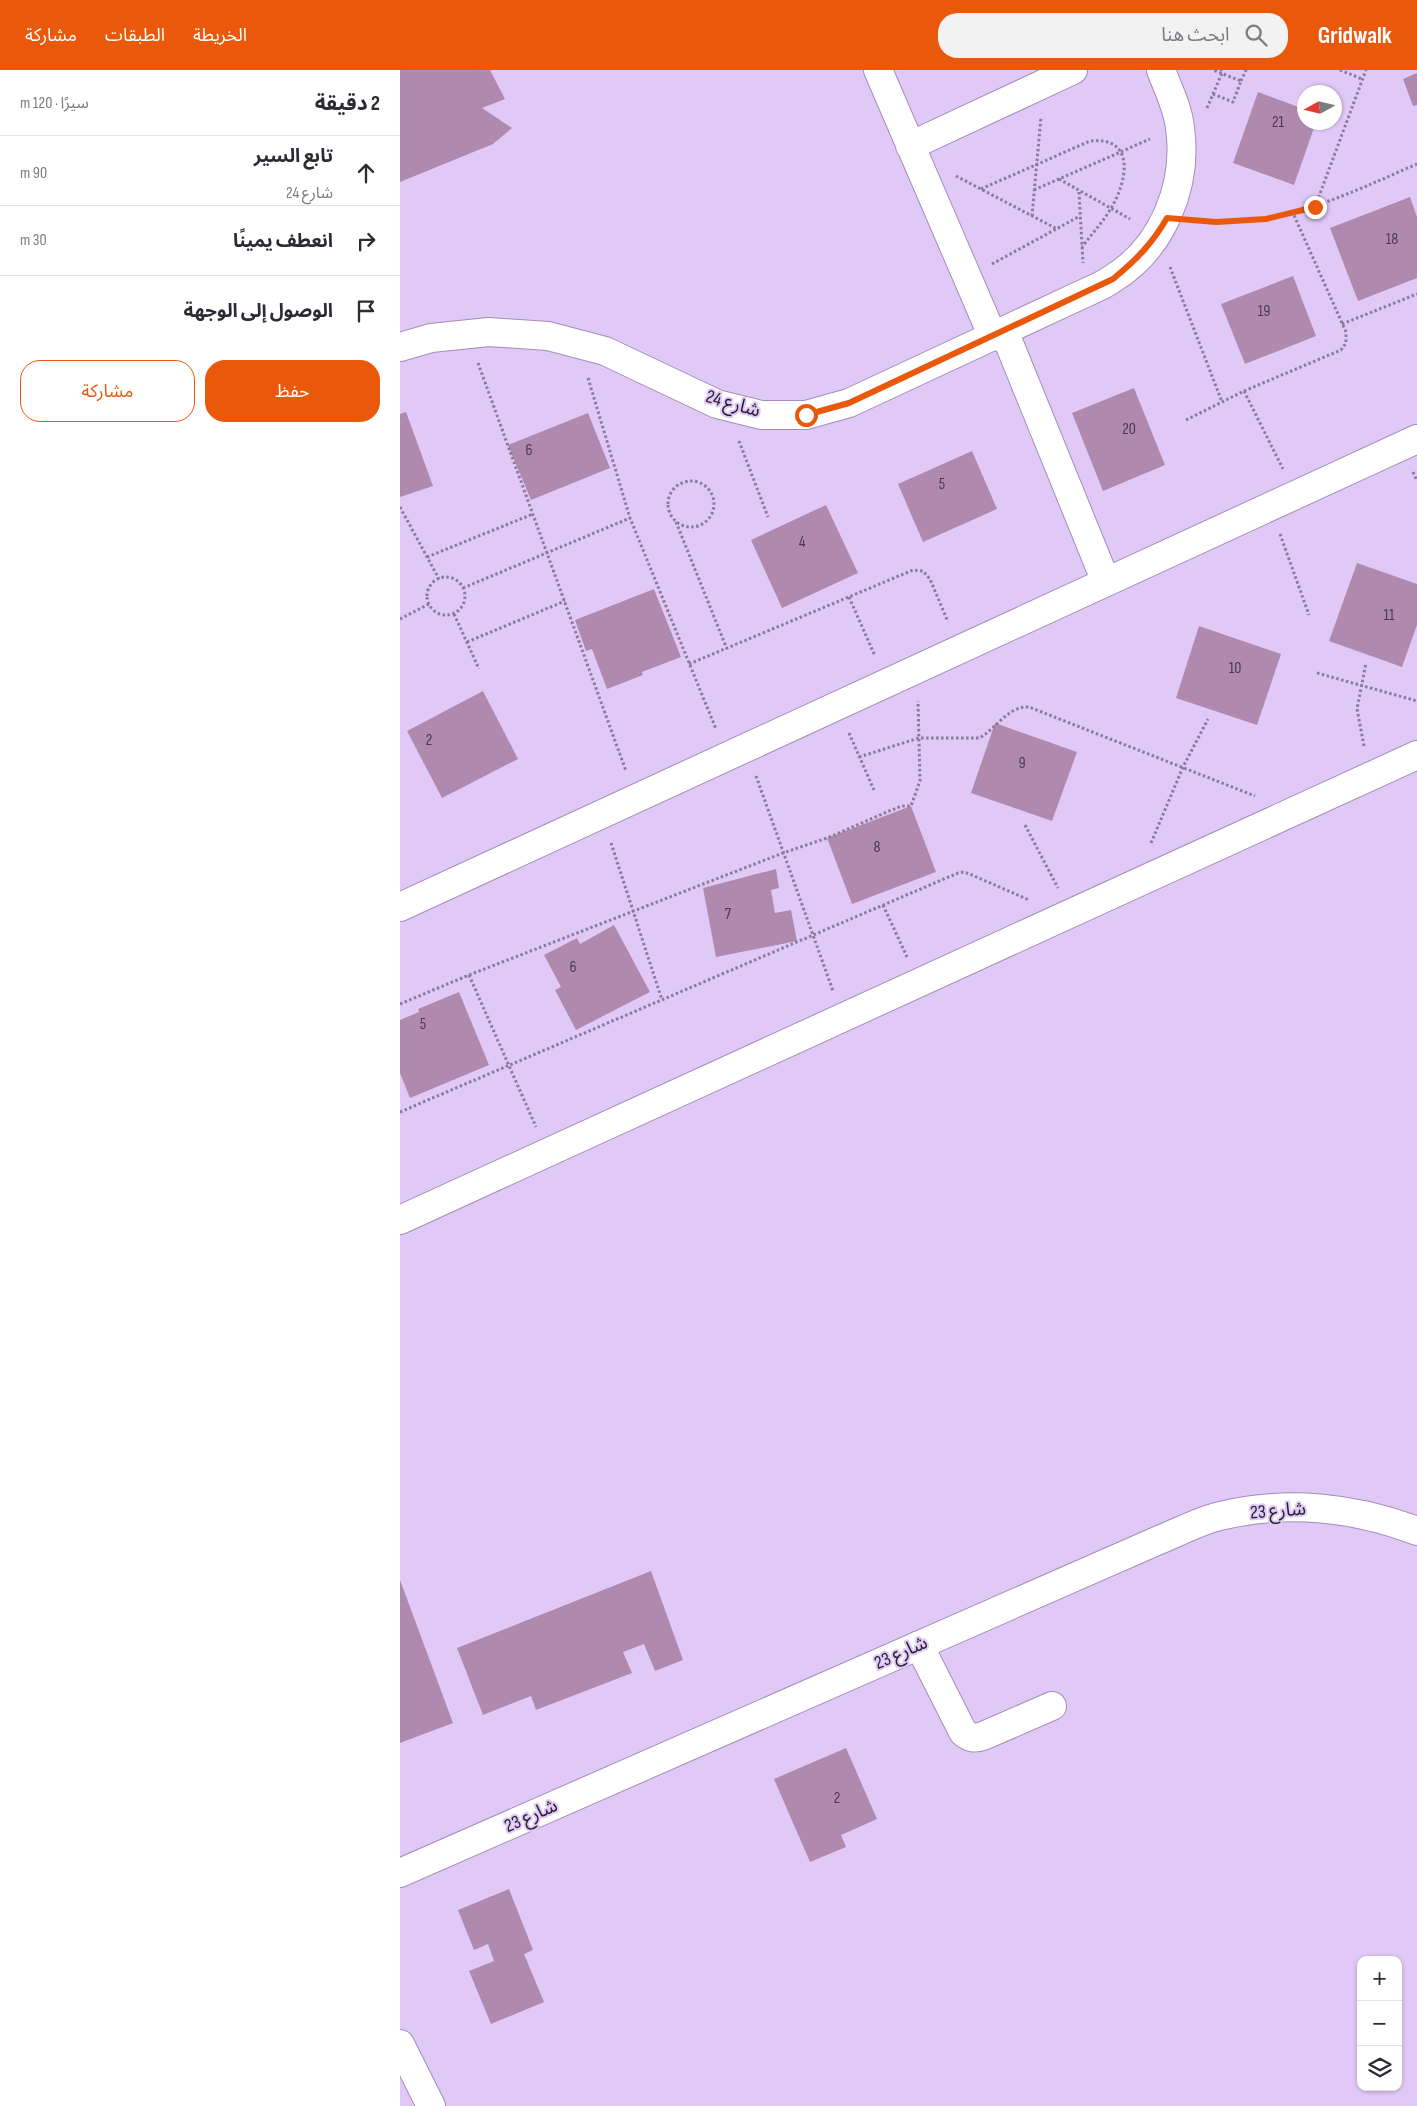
<!DOCTYPE html>
<html lang="ar">
<head>
<meta charset="utf-8">
<style>
  :root { --surface:#fff; --page:#f2f2f3; --text:#2b2b33; --muted:#7c7c81; --line:#e1e1e2; --accent:#ea580c }
  body { margin:0; font-family:"Sofia Sans Condensed","Noto Sans Arabic",sans-serif; background:var(--page); color:var(--text); direction:rtl }
  .controls { position:absolute; right:15px; bottom:15px; display:grid; overflow:hidden; border-radius:10px; box-shadow:0 1px 4px #0004 }
  .controls button { width:45px; height:45px; display:grid; place-items:center; padding:0; border:0; border-bottom:1px solid var(--line); background:var(--surface); color:var(--text); font:25px sans-serif }
  .compass { position:absolute; left:897px; top:15px; width:45px; height:45px; border-radius:50%; background:var(--surface); box-shadow:0 1px 4px #0004; rotate:262deg }
  .stop { position:absolute; width:15px; height:15px; margin:-11px; border:4px solid #ea580c; border-radius:50%; background:#fff }
  .stop.end { background:#ea580c; border-color:#fff; box-shadow:0 1px 5px #0008 }
  .list { margin:0; padding:0; list-style:none }
  h2 { display:flex; justify-content:space-between; align-items:center; height:65px; margin:0; padding:0 20px; font-size:21px }
  h2 small { font-size:16px; font-weight:400; color:var(--muted) }
  .list li { display:grid; grid-template-columns:32px 1fr auto; gap:15px; align-items:center; box-sizing:border-box; height:70px; padding:0 20px; border-top:1px solid var(--line) }
  .list b { display:block; font-size:19px; white-space:nowrap }
  .list p { margin:0; font-size:16px; white-space:nowrap; color:var(--muted) }
  .list em { font-size:16px; font-style:normal; color:var(--muted) }
  .actions { display:flex; gap:10px; padding:15px 20px }
  .actions a { flex:1; padding:11px 0; border:1px solid var(--accent); border-radius:20px; text-align:center; font-size:18px; color:var(--accent) }
  .actions .main { background:var(--accent); color:#fff }
  .icon { flex:none; width:28px; height:28px; fill:none; stroke:currentColor; stroke-width:2; stroke-linecap:round; stroke-linejoin:round }
  .map { position:relative; flex:none; width:1017px; height:2036px; overflow:hidden; direction:ltr }
  header { display:flex; align-items:center; gap:30px; box-sizing:border-box; height:70px; padding:0 25px; background:var(--accent); color:#fff }
  header strong { font-size:24px }
  nav { display:flex; gap:28px; margin-inline-start:auto; font-size:18px }
  .search { width:350px; height:45px; background:var(--page); display:flex; align-items:center; gap:12px; box-sizing:border-box; padding:0 18px; border-radius:20px; color:var(--muted); font-size:19px }
  main { display:flex }
  aside { flex:1; background:var(--surface) }
  .map>svg:first-child { display:block }
  .building { fill:#b08aae }
  .lines { fill:none; stroke-linecap:round; stroke-linejoin:round }
  .minor-casing { stroke:#a38db8; stroke-width:30 }
  .path { stroke:#8b7a9a; stroke-width:3; stroke-dasharray:2.5 2.5; stroke-linecap:butt }
  .minor { stroke:#fff; stroke-width:28 }
  .route { stroke:#ea580c; stroke-width:6 }
  .labels { text-anchor:middle; dominant-baseline:central; stroke-width:4; stroke-linejoin:round; paint-order:stroke }
  .number-label { font-size:16px; fill:#4a3a50 }
  .street-label { font-size:19px; fill:#281f30; stroke:#e1c9f7 }
</style>
</head>
<body>
<header>
<strong>Gridwalk</strong>
<div class="search"><svg class="icon" aria-label="search" viewBox="0 0 24 24"><circle cx="10" cy="10" r="6"/><path d="M15 15l6 6"/></svg>ابحث هنا</div>
<nav><a>الخريطة</a><a>الطبقات</a><a>مشاركة</a></nav>
</header>
<main>
<div class="map">
<svg width="1017" height="2036" viewBox="0 0 1017 2036">
  <rect width="100%" height="100%" fill="#e1c9f7"/>
  <path class="building" d="M0 0H90L105 29 82 38 112 58 93 74 0 112Z
    M1017 3V35L1013 36 1003 9Z
    M858 22 904 39V52H916L894 115 833 93Z
    M1010 127 1017 147V208L958 231 930 158Z
    M893 206 916 266 845 294 821 234Z
    M734 318 765 395 703 421 672 343Z
    M6 342 33 416 0 427V344Z
    M188 343 210 398 131 430 108 375Z
    M572 381 597 439 523 472 498 414Z
    M426 435 458 503 382 538 351 470Z
    M957 493 1017 514V555L1002 597 929 571Z
    M254 519 281 587 242 602 243 605 207 619 192 579 186 581 175 550Z
    M799 556 881 584 857 655 776 628Z
    M83 621 118 689 42 728 7 661Z
    M595 653 677 682 652 751 571 723Z
    M511 736 536 802 452 834 427 768Z
    M376 799 379 818 371 820 375 843 391 840 397 871 316 887 303 818Z
    M214 855 250 922 176 960 155 920 161 917 144 885 177 868 180 874Z
    M59 922 89 995 10 1028 0 1003V950L19 942 18 939Z
    M251 1501 283 1590 255 1601 244 1574 223 1582 232 1603 136 1640 131 1626 83 1645 57 1578Z
    M0 1510 53 1653 0 1673Z
    M446 1678 477 1749 441 1765 446 1777 410 1792 374 1709Z
    M109 1819 133 1880 124 1884 144 1932 91 1954 69 1901 94 1891 88 1874 74 1880 58 1840Z"/>
  <g class="lines">
    <defs>
      <path id="minor" d="M478 0 593 267
        M510 76 673 0
        M604 261 706 512
        M0 277 31 268 89 262 148 266 205 281 317 334 361 345H406L449 333 685 223C694 219 704 215 712 209 763 178 788 115 780 58 778 38 768 19 761 0
        M0 837 1017 369
        M0 1150 1017 685
        M519 1575 563 1662C570 1668 574 1669 583 1666L652 1636
        M0 1803 759 1470C779 1462 799 1451 820 1446 886 1430 954 1437 1017 1461
        M0 1974 31 2036"/>
    </defs>
    <use href="#minor" class="minor-casing"/>
    <path class="path" d="M940 0 962 9
      M841 11 846 0
      M813 24 833 32 841 11 813 0
      M807 38 822 3 821 0
      M556 106 657 159
      M659 109 730 149
      M581 119 690 71C737 66 727 113 710 140 702 153 691 165 682 177
      M634 120 750 69
      M679 122 683 193
      M915 137 966 0
      M632 146 641 47
      M795 151C879 159 943 126 1017 94
      M592 194 680 146
      M770 197 822 332
      M942 254 1017 224
      M78 293 226 701
      M188 308 230 448 316 659
      M844 321 941 280 946 273V262L893 143
      M786 350 844 321 883 399
      M339 371 368 447
      M1013 402 1017 411
      M268 434a23 23 0 1 1 46 0a23 23 0 1 1-46 0Z
      M0 437 39 509
      M276 452 327 579
      M880 464 909 545
      M27 487 133 444
      M27 526a19 19 0 1 1 38 0a19 19 0 1 1-38 0Z
      M63 518 230 448
      M449 527 475 586
      M54 544 79 599
      M0 549 29 534
      M67 572 165 531
      M289 594 513 500 523 501 530 509 548 552
      M917 603 1017 631
      M449 663 474 720
      M964 676 957 639 966 593
      M459 687 519 668H579C594 661 609 635 629 637L855 726
      M356 706 433 921
      M625 755 658 818
      M211 773 262 930
      M751 773 783 697 808 649
      M483 835 507 887
      M69 905 136 1057
      M0 934 69 905 383 783 427 768 501 736H511L520 711 518 631
      M0 1042 558 803 564 802 572 805 629 830"/>
    <use href="#minor" class="minor"/>
  </g>
  <g class="lines">
    <path class="route" d="M406 345 449 333 713 209C736 190 752 174 767 148L816 152 866 149 915 137"/>
  </g>
  <g class="labels">
    <g class="number-label">
      <text x="878" y="52">21</text>
      <text x="992" y="169">18</text>
      <text x="864" y="241">19</text>
      <text x="729" y="359">20</text>
      <text x="129" y="380">6</text>
      <text x="542" y="414">5</text>
      <text x="402" y="472">4</text>
      <text x="989" y="545">11</text>
      <text x="835" y="598">10</text>
      <text x="29" y="670">2</text>
      <text x="622" y="693">9</text>
      <text x="477" y="777">8</text>
      <text x="328" y="844">7</text>
      <text x="173" y="897">6</text>
      <text x="23" y="954">5</text>
      <text x="437" y="1728">2</text>
    </g>
    <g class="street-label">
      <text transform="translate(333 334) rotate(16)">شارع 24</text>
      <text transform="translate(878 1441) rotate(-4)">شارع 23</text>
      <text transform="translate(501 1583) rotate(-24)">شارع 23</text>
      <text transform="translate(131 1746) rotate(-24)">شارع 23</text>
    </g>
  </g>
</svg>
<div class="controls">
<button>+</button>
<button>−</button>
<button><svg class="icon" aria-label="layers" viewBox="0 0 24 24"><path d="M12 4l9 5-9 5-9-5zM3 14l9 5 9-5"/></svg></button>
</div>
<svg class="compass" viewBox="-18 -18 36 36"><path d="M0-13l5 13h-10z" fill="#e53935"/><path d="M0 13l5-13h-10z" fill="#7c7c81"/></svg>
<div class="stop" style="left:406px;top:345px"></div>
<div class="stop end" style="left:915px;top:137px"></div>
</div>
<aside>
<h2>2 دقيقة<small>سيرًا · 120 m</small></h2>
<ul class="list">
<li><svg class="icon" aria-label="ahead" viewBox="0 0 24 24"><path d="M12 20V5M6 11l6-6 6 6"/></svg><div><b>تابع السير</b><p>شارع 24</p></div><em>90 m</em></li>
<li><svg class="icon" aria-label="right" viewBox="0 0 24 24"><path d="M7 20v-9h11M14 6l5 5-5 5"/></svg><div><b>انعطف يمينًا</b></div><em>30 m</em></li>
<li><svg class="icon" aria-label="arrive" viewBox="0 0 24 24"><path d="M6 21V4h12l-3 4 3 4H6"/></svg><div><b>الوصول إلى الوجهة</b></div></li>
</ul>
<div class="actions"><a class="main">حفظ</a><a>مشاركة</a></div>
</aside>
</main>
</body>
</html>
